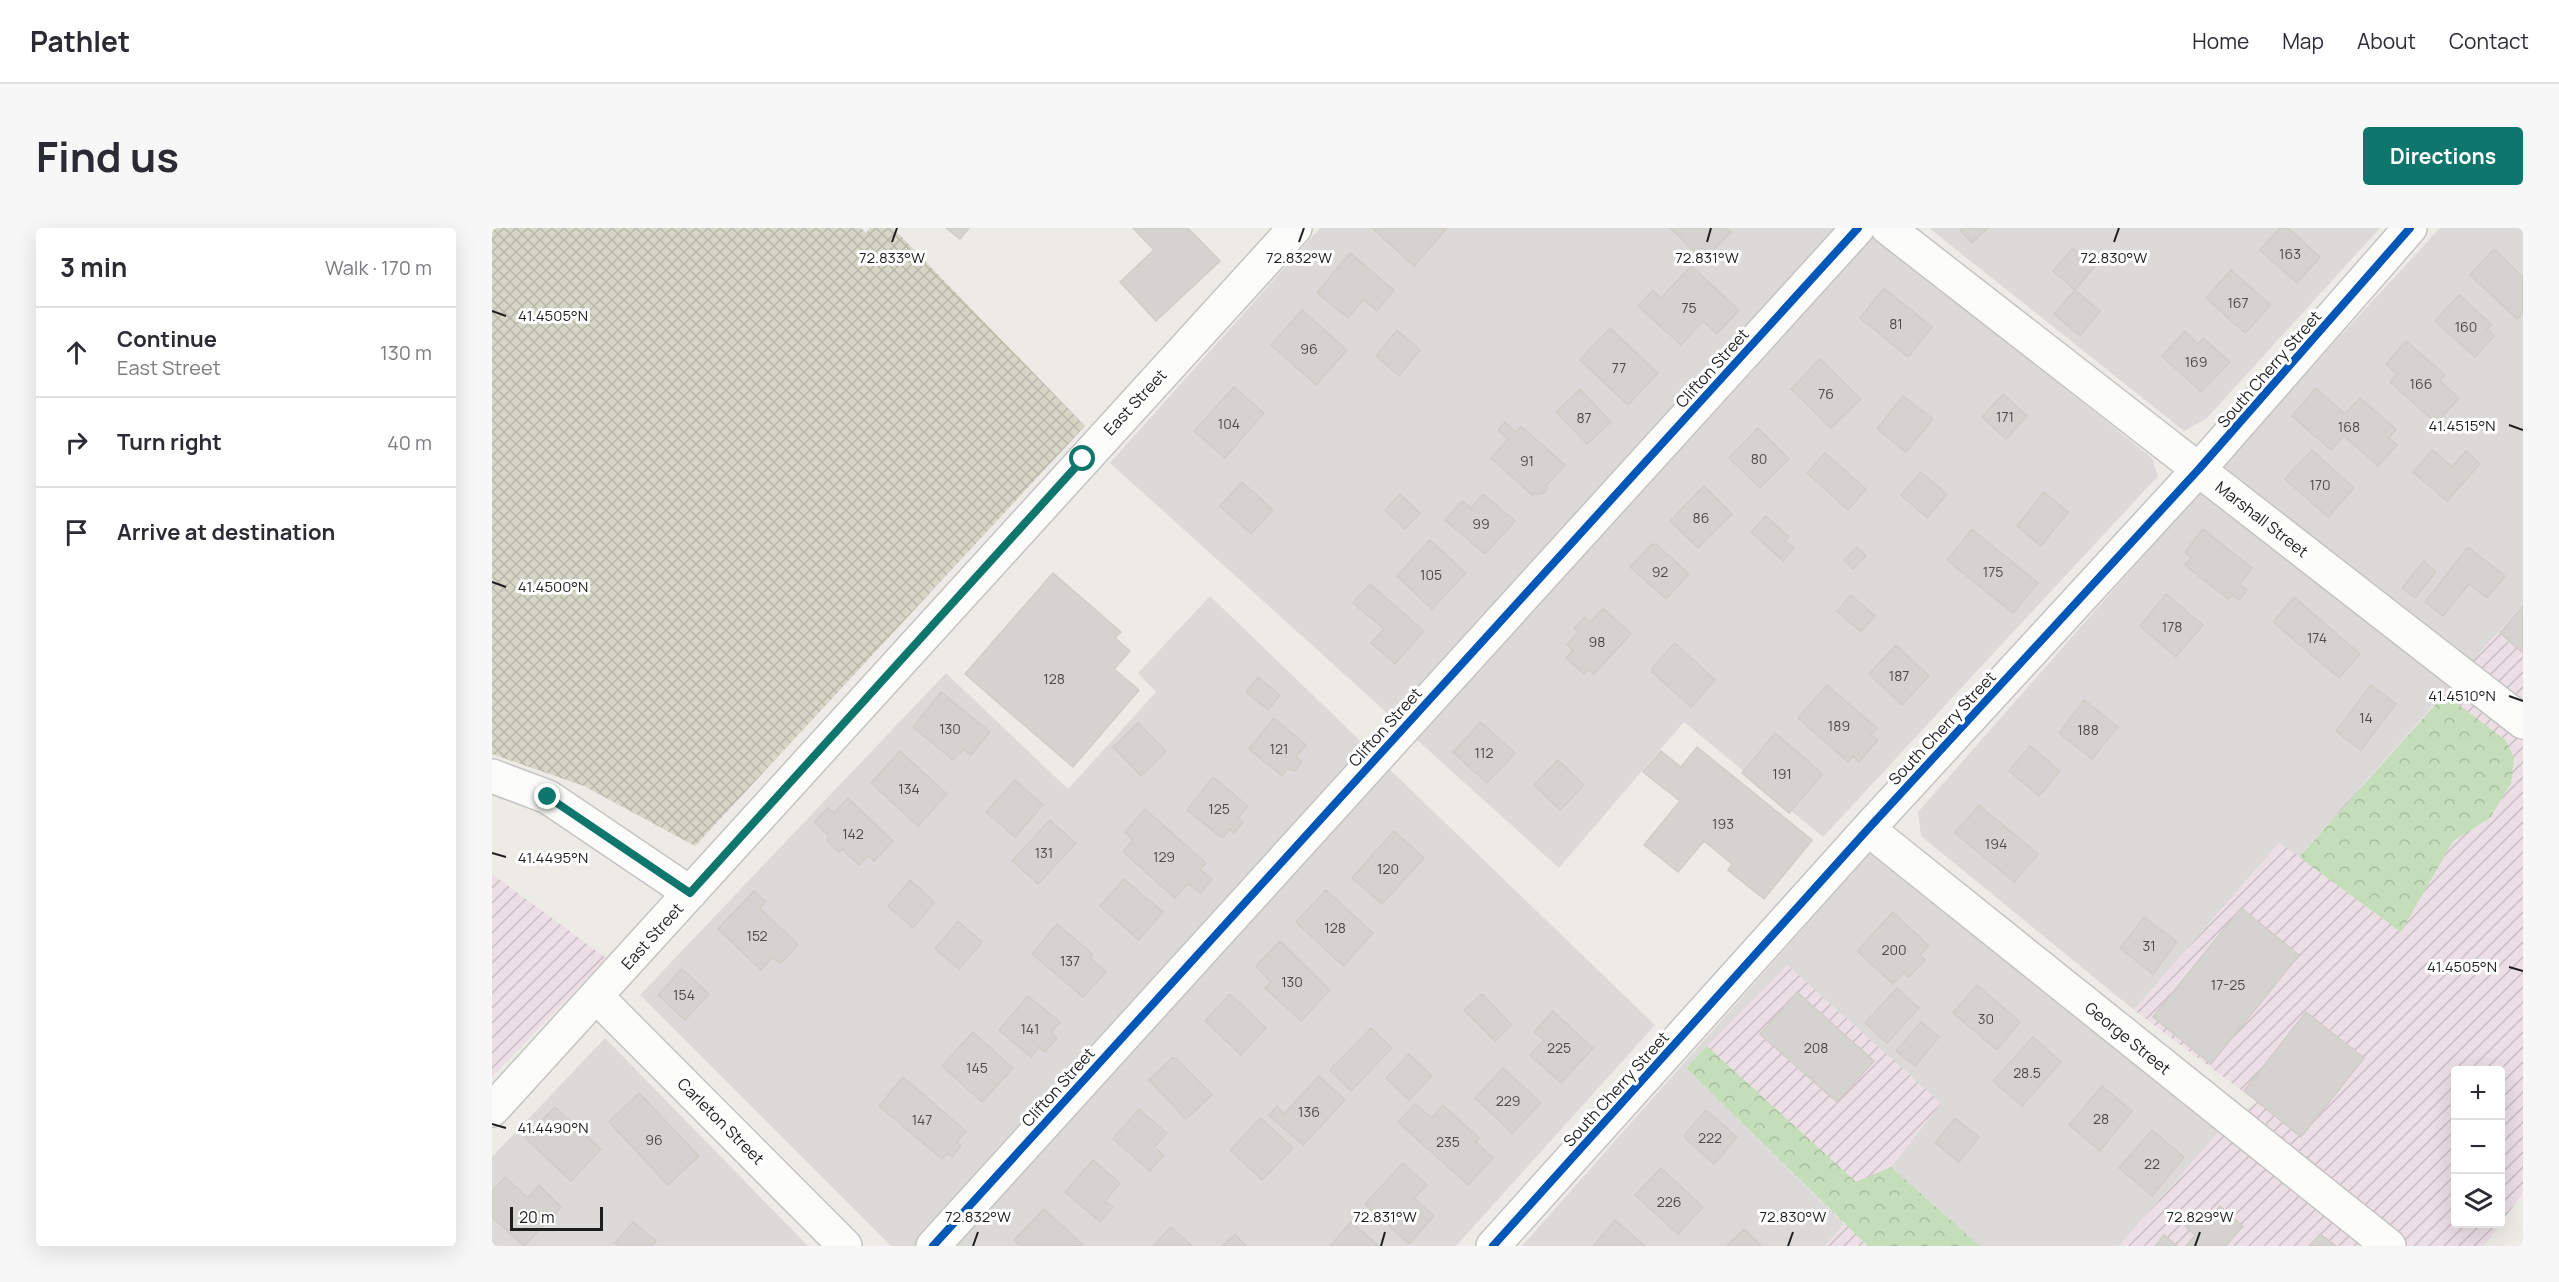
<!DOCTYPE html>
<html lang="en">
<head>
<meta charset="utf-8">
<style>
  :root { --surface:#fff; --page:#f7f7f7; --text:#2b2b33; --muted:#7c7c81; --line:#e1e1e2; --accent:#0f766e }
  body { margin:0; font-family:Manrope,sans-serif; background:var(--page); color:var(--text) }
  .controls { position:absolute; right:18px; bottom:18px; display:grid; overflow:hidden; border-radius:6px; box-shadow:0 6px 24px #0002 }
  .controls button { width:54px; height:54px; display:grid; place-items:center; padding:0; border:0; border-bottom:2px solid var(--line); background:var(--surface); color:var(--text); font:30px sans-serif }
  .scale { position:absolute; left:18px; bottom:15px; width:93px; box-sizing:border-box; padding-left:6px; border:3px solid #1e1e1e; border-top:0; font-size:16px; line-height:21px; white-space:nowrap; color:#1e1e1e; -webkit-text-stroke:4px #fff; paint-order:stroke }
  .stop { position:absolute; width:18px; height:18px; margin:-14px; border:4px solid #0f766e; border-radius:50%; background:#fff }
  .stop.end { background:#0f766e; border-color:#fff; box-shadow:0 2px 6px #0008 }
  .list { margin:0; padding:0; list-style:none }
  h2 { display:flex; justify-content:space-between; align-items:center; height:78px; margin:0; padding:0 24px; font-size:26px }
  h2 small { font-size:20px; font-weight:400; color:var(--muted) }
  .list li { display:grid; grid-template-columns:39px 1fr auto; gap:18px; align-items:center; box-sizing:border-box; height:90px; padding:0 24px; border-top:2px solid var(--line) }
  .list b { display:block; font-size:22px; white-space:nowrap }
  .list p { margin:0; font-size:20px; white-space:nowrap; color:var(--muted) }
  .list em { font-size:20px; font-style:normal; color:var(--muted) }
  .icon { flex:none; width:33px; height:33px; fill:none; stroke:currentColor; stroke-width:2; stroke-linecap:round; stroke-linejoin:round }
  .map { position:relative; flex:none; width:2031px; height:1018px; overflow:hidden; border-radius:6px }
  header { display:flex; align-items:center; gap:36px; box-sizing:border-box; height:84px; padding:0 30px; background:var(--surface); border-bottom:2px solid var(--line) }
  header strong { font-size:28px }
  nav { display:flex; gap:33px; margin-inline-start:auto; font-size:21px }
  .intro { display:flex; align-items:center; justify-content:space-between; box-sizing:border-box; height:144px; padding:0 36px }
  h1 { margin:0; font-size:42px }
  .button { padding:15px 27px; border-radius:6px; background:var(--accent); color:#fff; font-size:21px; font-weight:700 }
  main { display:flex; gap:36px; padding:0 36px }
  aside { flex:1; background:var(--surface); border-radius:6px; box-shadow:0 6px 24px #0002 }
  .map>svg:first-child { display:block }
  .residential { fill:#dcdad8 }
  .industrial { fill:url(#industrial-furrows); fill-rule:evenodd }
  .construction { fill:url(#construction-cross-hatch) }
  .forest { fill:url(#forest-crowns) }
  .building { fill:#d5d3cf; stroke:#d0cdc7; stroke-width:1.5 }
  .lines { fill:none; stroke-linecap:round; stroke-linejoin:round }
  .minor-casing { stroke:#c5c4c2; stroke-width:36 }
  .minor { stroke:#fcfcfb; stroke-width:33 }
  .cycleway-casing { stroke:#fff; stroke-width:11 }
  .cycleway { stroke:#0057b8; stroke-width:8 }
  .route { stroke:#0f766e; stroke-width:8 }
  .ticks { fill:none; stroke:#1e1e1e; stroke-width:2 }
  .labels { text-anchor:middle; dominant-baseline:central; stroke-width:6; stroke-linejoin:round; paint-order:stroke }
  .number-label { font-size:14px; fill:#4c4b4a }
  .street-label { font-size:16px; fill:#1e1e1e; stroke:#fff }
  .ticks-label { font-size:15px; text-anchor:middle; fill:#1e1e1e; stroke:#fff; stroke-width:6; stroke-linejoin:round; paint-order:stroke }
</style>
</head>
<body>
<header>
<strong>Pathlet</strong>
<nav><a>Home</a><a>Map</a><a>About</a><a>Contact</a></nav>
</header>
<div class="intro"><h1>Find us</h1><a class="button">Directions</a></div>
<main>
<aside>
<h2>3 min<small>Walk · 170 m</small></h2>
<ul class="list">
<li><svg class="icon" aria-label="ahead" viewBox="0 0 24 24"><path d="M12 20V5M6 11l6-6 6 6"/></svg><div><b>Continue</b><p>East Street</p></div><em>130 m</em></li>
<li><svg class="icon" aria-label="right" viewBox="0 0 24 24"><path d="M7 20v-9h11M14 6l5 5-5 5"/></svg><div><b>Turn right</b></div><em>40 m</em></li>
<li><svg class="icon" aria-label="arrive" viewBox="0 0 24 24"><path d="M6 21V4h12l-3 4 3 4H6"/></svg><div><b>Arrive at destination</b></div></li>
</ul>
</aside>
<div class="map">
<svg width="2031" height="1018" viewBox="0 0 2031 1018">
  <defs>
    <pattern id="industrial-furrows" width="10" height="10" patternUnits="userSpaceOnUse" patternTransform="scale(1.5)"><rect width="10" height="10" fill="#ebdee5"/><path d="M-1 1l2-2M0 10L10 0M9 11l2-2" fill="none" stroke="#c9bec4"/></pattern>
    <pattern id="construction-cross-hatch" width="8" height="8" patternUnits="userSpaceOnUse" patternTransform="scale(1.5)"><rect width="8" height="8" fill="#d6d6c7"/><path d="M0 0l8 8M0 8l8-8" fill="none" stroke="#b7b7aa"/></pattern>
    <pattern id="forest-crowns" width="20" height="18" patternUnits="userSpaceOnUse" patternTransform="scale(1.5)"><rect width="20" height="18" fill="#c3deb9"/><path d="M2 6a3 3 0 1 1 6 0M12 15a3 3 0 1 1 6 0" fill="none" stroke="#a7be9f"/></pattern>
  </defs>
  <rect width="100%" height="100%" fill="#edebe6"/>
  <path class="residential" d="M828 0H1374L1660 230 1666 248 1331 609 1192 494 1067 640 618 235Z
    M1437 0H1888L1714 191 1692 203Z
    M1948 0H2031V378L1807 629 1787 615 1642 782 1429 608 1426 584 1776 186Z
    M718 368 1163 797 964 1018H399L148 767 454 445 576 561 664 464 646 445Z
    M1384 618 1732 898 1627 1018H1488L1399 939 1449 875 1194 840 1352 996 1333 1018H1030Z
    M113 810 316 1018H0V929Z"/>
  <path class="industrial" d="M2031 376V965L1992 1018H1627L1732 898 1765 874 1642 782 1787 615 1807 628ZM1964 842H2008V996H1964Z
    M0 646 114 730 0 849Z
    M1295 737 1449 875 1399 939 1488 1018H1333L1352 996 1194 840Z"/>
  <path class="construction" d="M0 0H369L374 5 378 0H401L593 198 203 618 92 558 0 526Z"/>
  <path class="forest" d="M1953 466 2014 513 2022 530 2019 555 1998 590 1961 613 1909 704 1807 629Z
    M1215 818 1364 954 1399 939 1488 1018H1376L1194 840Z"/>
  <path class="building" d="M454 0H477L468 11Z
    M641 0H696L728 33 664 93 628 54 662 22Z
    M880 0H955L922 38Z
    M1178 0H1234L1239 4 1212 32Z
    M1471 0H1496L1480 15 1468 2Z
    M1788 0H1796L1828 29 1805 55 1768 22Z
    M1581 20 1603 38 1583 62 1561 43Z
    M2002 21 2031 49V85L2025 91 1978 47Z
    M858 25 902 62 885 83 871 72 856 90 825 65Z
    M1199 38 1247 82 1225 106 1211 93 1189 117 1146 78 1161 62 1169 70Z
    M1739 42 1779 77 1753 105 1714 70Z
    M1392 60 1440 99 1416 129 1368 90Z
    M1583 62 1608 83 1588 108 1562 86Z
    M1967 67 2000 97 1995 101 2002 108 1983 129 1943 93Z
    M810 82 855 122 824 157 779 117Z
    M1118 100 1166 145 1136 177 1088 132Z
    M905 102 928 122 907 148 884 128Z
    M1693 103 1706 116 1711 110 1738 134 1709 164 1670 128Z
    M1914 113 1953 147 1948 153 1967 170 1944 195 1898 154 1905 146 1894 136Z
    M1328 131 1369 171 1339 200 1299 161Z
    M742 159 772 185 733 230 702 203Z
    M1824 160 1853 186 1868 170 1904 201 1897 210 1905 217 1886 238 1852 208 1839 222 1800 188Z
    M1088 161 1119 194 1095 216 1064 184Z
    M1511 166 1535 188 1514 211 1490 189Z
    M1411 168 1441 191 1414 224 1385 201Z
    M1013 194 1024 204 1029 198 1073 237 1054 258 1056 260 1052 265 1040 267 999 230 1016 211 1006 202Z
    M1266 200 1297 231 1268 260 1237 230Z
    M1820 222 1862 260 1836 289 1793 251Z
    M1941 222 1960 239 1974 223 1988 236 1955 273 1921 244Z
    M1333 225 1374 261 1356 282 1315 245Z
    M1429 244 1455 266 1435 290 1409 267Z
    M750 254 781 282 759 306 728 278Z
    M1212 258 1240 286 1206 320 1178 293Z
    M1552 264 1576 284 1549 318 1525 298Z
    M908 266 928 285 913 301 893 282Z
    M991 266 1023 293 993 326 953 292 970 273 979 280Z
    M1274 288 1297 309 1293 313 1302 320 1291 333 1259 304Z
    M1480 301 1546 355 1521 385 1455 332Z
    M1711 301 1760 340 1748 356 1755 362 1747 372 1740 367 1736 371 1693 337 1699 330 1693 324Z
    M938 312 974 345 940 381 905 348Z
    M1160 316 1165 317 1197 346 1174 371 1138 339Z
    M1365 319 1374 328 1361 341 1352 332Z
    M1976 319 2013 348 1995 370 1977 356 1951 388 1933 374Z
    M1932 333 1944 344 1923 370 1910 360Z
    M561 345 629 404 623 410 638 423 622 441 647 462 581 539 473 446Z
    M878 356 932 403 903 436 879 415 892 401 861 375Z
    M1674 366 1711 397 1684 429 1648 398Z
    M1359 367 1383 388 1369 404 1345 383Z
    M1802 369 1868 426 1847 450 1781 394Z
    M2031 378V425L2008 405Z
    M1111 380 1139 406 1102 446 1097 441 1092 446 1074 430 1081 422 1075 417 1087 404 1082 400 1093 389 1098 394Z
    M1183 415 1223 452 1199 479 1160 444V440Z
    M1404 417 1437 448 1410 477 1377 446Z
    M766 449 788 467 776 482 754 464Z
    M1335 457 1385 500 1379 507 1386 512 1367 534 1361 528 1356 534 1306 490Z
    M1879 457 1904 476 1869 522 1844 503Z
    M449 464 498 504 479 527 471 521 461 532 421 499Z
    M1592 472 1626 499 1600 531 1567 505Z
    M782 490 814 517 804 529 810 534 803 543 795 541 790 548 757 521Z
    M989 494 1023 525 995 555 961 524Z
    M646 495 674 523 649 548 621 519Z
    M1283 505 1331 546 1297 585 1250 545Z
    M1538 518 1568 543 1547 568 1517 543Z
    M1205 519 1320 612 1272 671 1236 642 1240 636 1212 613 1186 644 1152 617 1188 573 1151 544 1169 523 1189 539Z
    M408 523 455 566 426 598 379 555Z
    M1066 532 1092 557 1068 582 1042 557Z
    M721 549 756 578 746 590 751 594 742 605 738 601 730 610 695 582Z
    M523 552 551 577 523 609 494 584Z
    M356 570 401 613 382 633 377 627 367 637 350 621 347 624 335 613 336 607 322 594 336 580 342 585Z
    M1487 577 1546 626 1522 654 1463 605Z
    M653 581 714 635 708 641 720 651 708 665 696 655 683 670 631 624 641 612 633 604Z
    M558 592 584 615 546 656 520 633Z
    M902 603 932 630 890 676 860 650Z
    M632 651 671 684 647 712 608 678Z
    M418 652 443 674 421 700 396 678Z
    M834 662 881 705 851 738 804 694Z
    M262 663 274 674 268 680 306 717 288 736 281 729 269 742 226 701Z
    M1749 680 1807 727 1719 836 1661 789Z
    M1401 684 1437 718 1428 727 1433 732 1417 749 1412 744 1401 756 1365 723Z
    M1652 689 1685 714 1661 746 1628 720Z
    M466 693 490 714 467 741 443 721Z
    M565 696 601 726 598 730 614 744 591 769 540 726Z
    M788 713 838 762 809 793 773 760 779 754 764 738Z
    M190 741 217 766 193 792 166 767Z
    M1485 757 1528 794 1505 822 1461 785Z
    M1405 760 1427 780 1395 815 1373 795Z
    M1305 764 1382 833 1345 874 1268 806Z
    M738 766 774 800 749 827 713 793Z
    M990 766 1020 797 1003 813 972 782Z
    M536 768 568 794 559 804 565 810 553 824 547 819 539 829 507 802Z
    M1061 783 1101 820 1069 855 1038 827 1052 812 1042 804Z
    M1814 784 1872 830 1809 909 1752 863Z
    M1429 794 1447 809 1423 838 1404 823Z
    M879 800 900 820 859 863 838 842Z
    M481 804 521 840 490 874 450 838Z
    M1541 809 1569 834 1530 878 1501 853Z
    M917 826 940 848 917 872 894 850Z
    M680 830H684L720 867 694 891 657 852Z
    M1011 840 1049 875 1020 905 983 870Z
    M827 848 853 872 811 917 777 887 785 878 792 886Z
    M411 849 474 903 465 914 469 918 460 929 455 925 450 931 387 878Z
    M1610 858 1640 883 1608 923 1577 897Z
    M147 865 207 928 176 957 117 894Z
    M923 876 940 890 951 877 987 910 984 914 1001 930 976 957 906 894Z
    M63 879 109 921 79 953 33 910Z
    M647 881 675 905 662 919 672 927 658 943 621 911Z
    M1214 882 1245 909 1222 936 1193 910 1194 905Z
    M769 890 801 920 770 952 738 922Z
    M1463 890 1487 909 1467 934 1443 915Z
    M1660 902 1692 929 1660 968 1627 940Z
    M601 932 628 955 613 973 621 979 608 994 573 964Z
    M911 935 935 957 922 970 942 988 917 1016 873 976Z
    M1169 940 1211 979 1186 1006 1143 967Z
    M13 949 36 970 47 957 69 979 32 1018 0 989V963Z
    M1728 978 1751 998 1734 1018H1694L1703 1007 1693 998 1705 984 1715 993Z
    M552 981 592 1018H528L522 1012Z
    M1123 992 1153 1018H1101Z
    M141 994 164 1013 160 1018H127L123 1015Z
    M859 994 887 1018H838Z
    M679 999 700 1018H661Z
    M1252 1001 1269 1018H1235Z
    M743 1006 754 1018H730Z
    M1828 1006 1844 1018H1818Z
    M1672 1007 1685 1018H1663Z"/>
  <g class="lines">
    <defs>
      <path id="minor" d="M1396 0 2031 494
        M0 548 56 569 198 665
        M1376 601 1897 1018
        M105 769 353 1018
        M0 882 803 0
        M441 1018 1366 0
        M1001 1018 1376 601 1707 241 1918 0"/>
    </defs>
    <use href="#minor" class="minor-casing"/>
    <use href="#minor" class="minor"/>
    <defs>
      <path id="cycleway" d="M441 1018 1366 0
        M1001 1018 1376 601 1707 241 1918 0"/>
    </defs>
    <use href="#cycleway" class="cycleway-casing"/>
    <use href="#cycleway" class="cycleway"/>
  </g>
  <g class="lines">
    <path class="route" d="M56 569 198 665 591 231"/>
  </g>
  <path class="ticks" d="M400 14 405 0M807 14 812 0M1215 14 1219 0M1622 14 1627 0M0 83 14 88M2017 197 2031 202M0 354 14 359M2017 468 2031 473M0 625 14 629M2017 739 2031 743M0 896 14 900M481 1018 486 1004M889 1018 893 1004M1296 1018 1301 1004M1703 1018 1708 1004"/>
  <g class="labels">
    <g class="number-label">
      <text x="1798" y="25">163</text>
      <text x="1746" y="74">167</text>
      <text x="1197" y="79">75</text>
      <text x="1404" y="95">81</text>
      <text x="1974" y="98">160</text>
      <text x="817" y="120">96</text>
      <text x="1704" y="133">169</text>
      <text x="1127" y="139">77</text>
      <text x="1929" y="155">166</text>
      <text x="1334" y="165">76</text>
      <text x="1513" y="188">171</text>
      <text x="1092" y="189">87</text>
      <text x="737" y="195">104</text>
      <text x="1857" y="198">168</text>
      <text x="1267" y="230">80</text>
      <text x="1035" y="232">91</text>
      <text x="1828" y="256">170</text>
      <text x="1209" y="289">86</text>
      <text x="989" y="295">99</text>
      <text x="1168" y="343">92</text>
      <text x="1501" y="343">175</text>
      <text x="939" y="346">105</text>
      <text x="1680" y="398">178</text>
      <text x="1825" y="409">174</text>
      <text x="1105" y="413">98</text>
      <text x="1407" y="447">187</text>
      <text x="562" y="450">128</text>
      <text x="1874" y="489">14</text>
      <text x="1347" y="497">189</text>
      <text x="458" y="500">130</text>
      <text x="1596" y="501">188</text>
      <text x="787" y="520">121</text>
      <text x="992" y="524">112</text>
      <text x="1290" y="545">191</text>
      <text x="417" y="560">134</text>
      <text x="727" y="580">125</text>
      <text x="1231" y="595">193</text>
      <text x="361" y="605">142</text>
      <text x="1504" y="615">194</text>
      <text x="552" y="624">131</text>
      <text x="672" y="628">129</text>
      <text x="896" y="640">120</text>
      <text x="843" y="699">128</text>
      <text x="265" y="707">152</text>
      <text x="1657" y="717">31</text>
      <text x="1402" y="721">200</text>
      <text x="578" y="732">137</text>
      <text x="800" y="753">130</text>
      <text x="1736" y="756">17-25</text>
      <text x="192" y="766">154</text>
      <text x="1494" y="790">30</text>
      <text x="538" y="800">141</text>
      <text x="1067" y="819">225</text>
      <text x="1324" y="819">208</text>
      <text x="485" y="839">145</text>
      <text x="1535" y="844">28.5</text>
      <text x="1016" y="872">229</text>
      <text x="817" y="883">136</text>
      <text x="1609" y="890">28</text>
      <text x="430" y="891">147</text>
      <text x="1218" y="909">222</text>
      <text x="162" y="911">96</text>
      <text x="956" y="913">235</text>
      <text x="1660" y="935">22</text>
      <text x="1177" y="973">226</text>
    </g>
    <g class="street-label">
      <text transform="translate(1220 140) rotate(-48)">Clifton Street</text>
      <text transform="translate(1777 141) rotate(-49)">South Cherry Street</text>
      <text transform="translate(643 174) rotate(-47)">East Street</text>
      <text transform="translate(1770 291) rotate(38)">Marshall Street</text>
      <text transform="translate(893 499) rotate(-48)">Clifton Street</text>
      <text transform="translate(1450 500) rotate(-47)">South Cherry Street</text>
      <text transform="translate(160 708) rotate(-48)">East Street</text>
      <text transform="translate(1636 810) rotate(39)">George Street</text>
      <text transform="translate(566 859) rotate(-48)">Clifton Street</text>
      <text transform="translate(1124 861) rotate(-48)">South Cherry Street</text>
      <text transform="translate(229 893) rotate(45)">Carleton Street</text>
    </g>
  </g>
  <g class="ticks-label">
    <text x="400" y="35">72.833°W</text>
    <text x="807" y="35">72.832°W</text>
    <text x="1215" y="35">72.831°W</text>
    <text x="1622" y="35">72.830°W</text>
    <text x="61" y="93">41.4505°N</text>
    <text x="1970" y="203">41.4515°N</text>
    <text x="61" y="364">41.4500°N</text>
    <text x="1970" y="473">41.4510°N</text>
    <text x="61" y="635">41.4495°N</text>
    <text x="1970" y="744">41.4505°N</text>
    <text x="61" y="905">41.4490°N</text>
    <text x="486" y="994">72.832°W</text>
    <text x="893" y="994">72.831°W</text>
    <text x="1301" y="994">72.830°W</text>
    <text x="1708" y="994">72.829°W</text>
  </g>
</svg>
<div class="controls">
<button>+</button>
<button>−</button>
<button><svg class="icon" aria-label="layers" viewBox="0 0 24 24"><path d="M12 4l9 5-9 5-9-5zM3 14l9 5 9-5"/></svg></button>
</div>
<div class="scale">20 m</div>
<div class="stop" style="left:591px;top:231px"></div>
<div class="stop end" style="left:56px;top:569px"></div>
</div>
</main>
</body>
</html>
